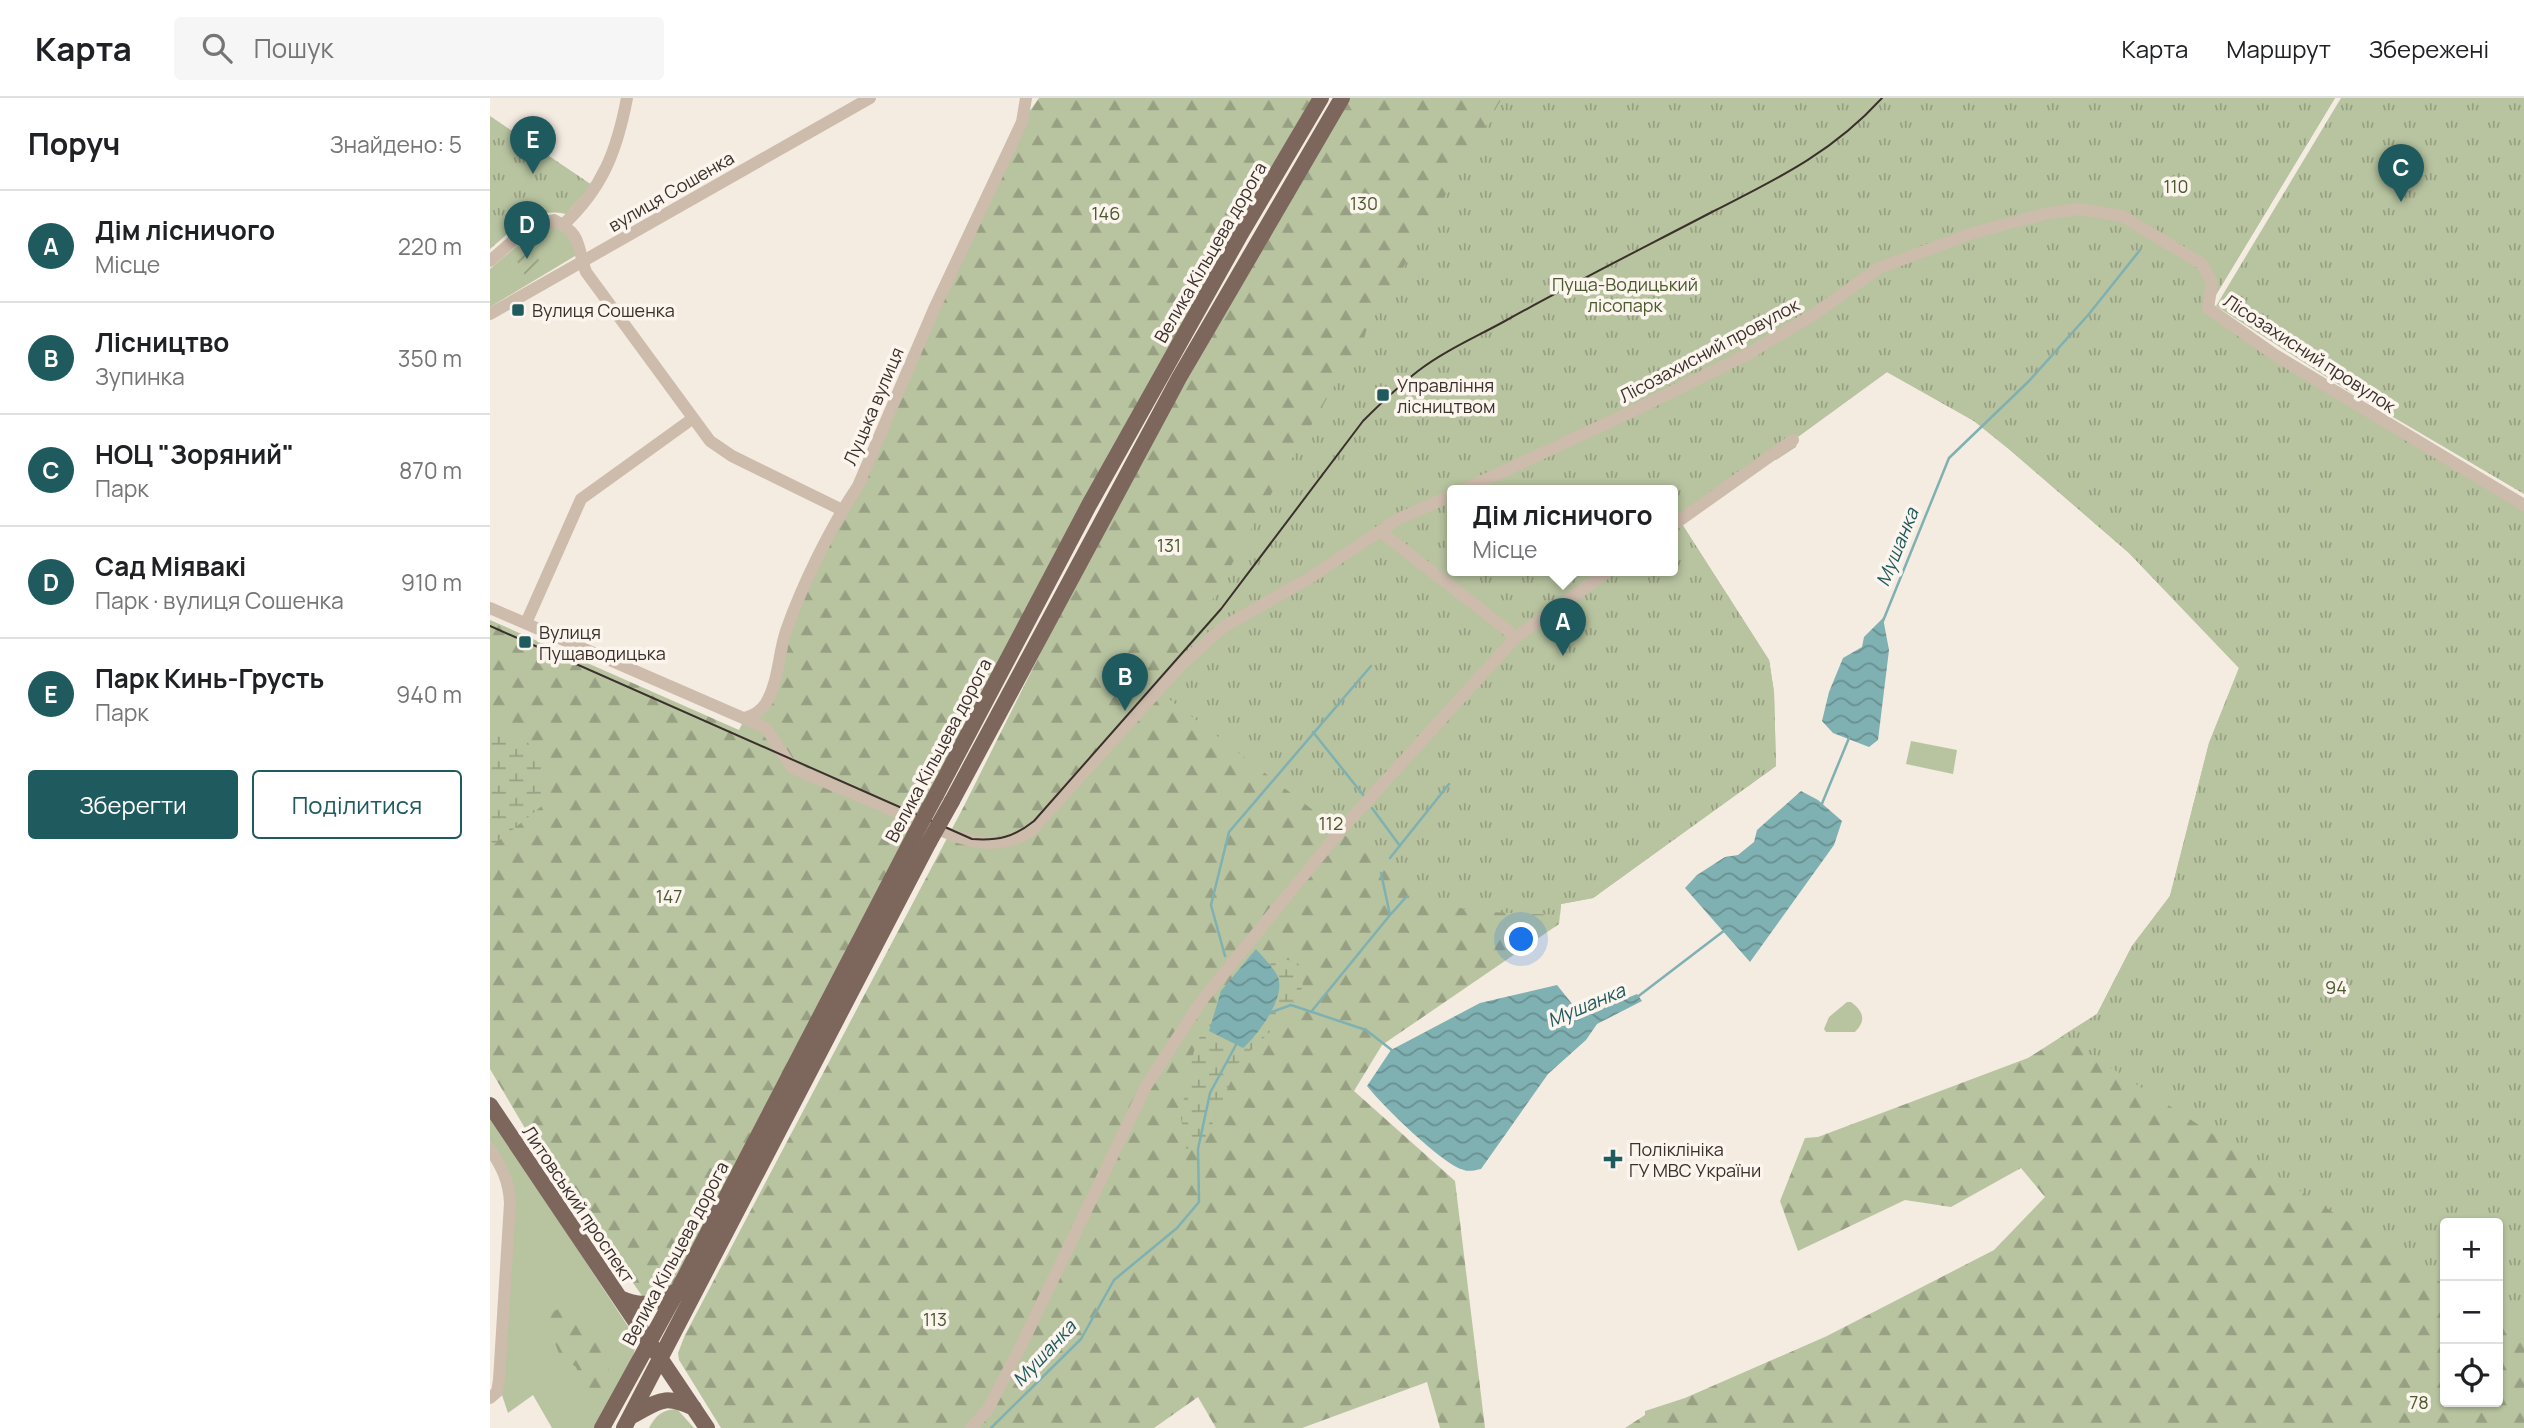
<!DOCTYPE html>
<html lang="uk">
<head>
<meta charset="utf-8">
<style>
  :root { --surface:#fff; --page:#f6f6f6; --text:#202124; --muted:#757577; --line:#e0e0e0; --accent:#1f5a5e }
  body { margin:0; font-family:Manrope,sans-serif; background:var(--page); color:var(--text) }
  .controls { position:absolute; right:21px; bottom:21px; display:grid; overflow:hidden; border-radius:7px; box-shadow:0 2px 5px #0004 }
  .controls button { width:63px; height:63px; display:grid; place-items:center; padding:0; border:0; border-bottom:2px solid var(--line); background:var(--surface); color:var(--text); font:35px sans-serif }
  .you { position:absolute; left:1032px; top:842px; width:24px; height:24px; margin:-18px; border:5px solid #fff; border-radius:50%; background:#1a73e8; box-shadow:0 0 0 10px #1a73e833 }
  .badge { display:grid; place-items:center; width:46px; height:46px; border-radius:50%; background:var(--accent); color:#fff; font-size:23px; font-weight:700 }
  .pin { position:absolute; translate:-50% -58px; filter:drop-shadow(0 2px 4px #0008) }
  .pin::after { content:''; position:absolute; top:37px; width:24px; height:21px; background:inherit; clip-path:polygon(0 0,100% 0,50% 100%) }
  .popup { position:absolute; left:957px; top:387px; width:231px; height:91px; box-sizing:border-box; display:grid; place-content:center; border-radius:7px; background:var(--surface); filter:drop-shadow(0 2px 5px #0005); font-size:23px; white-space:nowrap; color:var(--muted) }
  .popup b { font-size:26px; color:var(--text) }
  .popup::after { content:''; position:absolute; left:50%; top:100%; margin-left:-14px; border:14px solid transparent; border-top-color:var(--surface) }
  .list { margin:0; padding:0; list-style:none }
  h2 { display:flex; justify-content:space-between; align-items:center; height:91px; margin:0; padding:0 28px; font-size:30px }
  h2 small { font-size:23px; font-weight:400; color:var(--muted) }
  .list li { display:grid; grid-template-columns:46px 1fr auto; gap:21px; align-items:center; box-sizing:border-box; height:112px; padding:0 28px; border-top:2px solid var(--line) }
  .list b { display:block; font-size:26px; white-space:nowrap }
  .list p { margin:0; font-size:23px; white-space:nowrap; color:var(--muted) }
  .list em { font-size:23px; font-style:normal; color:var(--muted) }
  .actions { display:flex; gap:14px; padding:21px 28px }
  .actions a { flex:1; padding:16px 0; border:2px solid var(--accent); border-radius:7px; text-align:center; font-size:24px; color:var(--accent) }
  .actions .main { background:var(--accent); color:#fff }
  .icon { flex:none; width:38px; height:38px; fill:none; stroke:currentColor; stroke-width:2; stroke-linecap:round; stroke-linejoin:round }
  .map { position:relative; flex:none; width:2034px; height:1330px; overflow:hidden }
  header { display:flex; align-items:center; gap:42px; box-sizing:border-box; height:98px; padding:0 35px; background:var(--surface); border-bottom:2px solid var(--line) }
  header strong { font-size:33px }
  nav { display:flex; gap:38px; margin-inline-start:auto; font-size:24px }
  .search { width:490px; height:63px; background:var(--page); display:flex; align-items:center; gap:18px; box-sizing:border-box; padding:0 24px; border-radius:7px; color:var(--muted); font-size:26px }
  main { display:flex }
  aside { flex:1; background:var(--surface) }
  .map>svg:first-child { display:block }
  .grass { fill:#b8c4a0 }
  .forest { fill:url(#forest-firs); fill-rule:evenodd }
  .wetland { fill:url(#wetland-marsh) }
  .park { fill:url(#park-tufts); fill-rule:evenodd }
  .garden { fill:url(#garden-furrows) }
  .water { fill:url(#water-waves) }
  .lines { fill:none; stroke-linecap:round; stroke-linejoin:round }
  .stream { stroke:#7fb0b2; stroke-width:2.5 }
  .minor { stroke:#cdbbac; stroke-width:12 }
  .major { stroke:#7d675c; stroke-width:16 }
  .tram { stroke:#3b302b; stroke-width:2 }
  .major-bridge { stroke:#7d675c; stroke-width:16 }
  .poi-dot { fill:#1f5a5e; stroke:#fbf5ee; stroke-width:2.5 }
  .labels { text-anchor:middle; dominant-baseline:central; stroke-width:7; stroke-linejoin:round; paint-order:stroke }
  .park-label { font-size:18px; fill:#4a5a2e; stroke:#fbf5ee }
  .street-label { font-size:18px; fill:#3b302b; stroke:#fbf5ee }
  .poi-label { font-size:18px; fill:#3b302b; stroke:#fbf5ee; text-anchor:start }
  .water-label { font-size:19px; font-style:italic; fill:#1f5a5e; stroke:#fbf5ee }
</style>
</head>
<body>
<header>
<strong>Карта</strong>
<div class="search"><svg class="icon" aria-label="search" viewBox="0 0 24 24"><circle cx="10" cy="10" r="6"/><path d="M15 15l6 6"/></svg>Пошук</div>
<nav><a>Карта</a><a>Маршрут</a><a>Збережені</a></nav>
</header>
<main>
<aside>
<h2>Поруч<small>Знайдено: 5</small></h2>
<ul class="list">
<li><span class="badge">A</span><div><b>Дім лісничого</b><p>Місце</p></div><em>220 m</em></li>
<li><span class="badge">B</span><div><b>Лісництво</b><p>Зупинка</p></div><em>350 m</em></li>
<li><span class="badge">C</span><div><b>НОЦ &quot;Зоряний&quot;</b><p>Парк</p></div><em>870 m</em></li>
<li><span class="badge">D</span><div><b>Сад Міявакі</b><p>Парк · вулиця Сошенка</p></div><em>910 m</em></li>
<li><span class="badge">E</span><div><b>Парк Кинь-Грусть</b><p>Парк</p></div><em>940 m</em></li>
</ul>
<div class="actions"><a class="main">Зберегти</a><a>Поділитися</a></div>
</aside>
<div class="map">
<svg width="2034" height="1330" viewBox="0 0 2034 1330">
  <defs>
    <pattern id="forest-firs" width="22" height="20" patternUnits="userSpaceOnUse" patternTransform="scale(1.75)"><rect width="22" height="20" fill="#b8c4a0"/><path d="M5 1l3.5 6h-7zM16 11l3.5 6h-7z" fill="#97a083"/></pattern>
    <pattern id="wetland-marsh" width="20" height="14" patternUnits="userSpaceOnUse" patternTransform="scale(1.75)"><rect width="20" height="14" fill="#b8c4a0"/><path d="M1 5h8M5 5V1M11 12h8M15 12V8" fill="none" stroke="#97a083"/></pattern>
    <pattern id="park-tufts" width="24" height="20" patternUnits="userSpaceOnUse" patternTransform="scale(1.75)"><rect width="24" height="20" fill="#b8c4a0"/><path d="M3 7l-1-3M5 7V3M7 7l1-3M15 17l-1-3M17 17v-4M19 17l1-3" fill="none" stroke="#97a083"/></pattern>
    <pattern id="garden-furrows" width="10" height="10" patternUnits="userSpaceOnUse" patternTransform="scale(1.75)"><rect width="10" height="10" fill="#b8c4a0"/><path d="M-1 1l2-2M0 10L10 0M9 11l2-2" fill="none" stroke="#97a083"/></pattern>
    <pattern id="water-waves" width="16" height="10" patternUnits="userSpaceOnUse" patternTransform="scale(1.75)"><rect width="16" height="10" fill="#7fb0b2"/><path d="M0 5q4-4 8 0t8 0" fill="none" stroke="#699091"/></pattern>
  </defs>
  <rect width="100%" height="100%" fill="#f4ebe1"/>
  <path class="grass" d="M66 126C78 133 88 143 85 158L0 209V171C21 153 39 135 66 126Z
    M1421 643 1467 652 1463 676 1416 666Z
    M1357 904H1361C1373 913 1377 922 1365 934H1336L1334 931 1339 919Z
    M0 1018 147 1242 142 1263 106 1330H62L43 1297 18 1315 11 1294 16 1068 0 1044Z
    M187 1311 204 1330H159C166 1317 172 1312 187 1311Z"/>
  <path class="forest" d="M549 0H831L749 139 188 1192 155 1202 39 1037 0 971V522L249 632 255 620 270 613 292 545 532 24Z
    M859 0H1845L1718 210 2034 407V1330H1135L1155 1317V1313L1195 1300 1337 1238 1504 1152 1555 1099 1531 1070 1461 1109 1415 1102 1308 1153 1290 1103 1315 1040 1328 1039 1538 960 1607 916 1642 848 1680 798 1719 645 1749 570 1639 455 1520 352 1484 323 1397 274 1190 423 1279 562 1284 594 1286 668 1103 800 1071 806 1069 826 892 947 864 993 965 1083 995 1330H950L937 1284 812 1330H726L708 1299 664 1330H231L189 1262 188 1255 195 1237 474 708 588 480 669 331ZM963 392H1183V472H963ZM1955 1125H2008V1304H1955Z
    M71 1210 93 1219 114 1252 121 1280 114 1294 106 1300 96 1294 86 1269 70 1258 61 1235 59 1215Z"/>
  <path class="wetland" d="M0 626 36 641 54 673 53 707 0 750Z
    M789 861 806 863 815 874 812 890 793 921 749 964 715 1043 708 1051H696L691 1020 696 985 705 949 713 932 752 881Z"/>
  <path class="park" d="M1012 0H1845L1718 210 2034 407V1234L2008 1219V1125H1955V1187L1572 938 1607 916 1642 848 1680 798 1719 645 1749 570 1639 455 1520 352 1484 323 1397 274 1308 339 1306 349 1286 362 1277 361 1190 423 1279 562 1284 594 1286 668 1103 800 1071 806 1070 817 998 814 956 808 927 800 850 733 671 595 769 417ZM963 392H1183V472H963Z
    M1851 0H2034V396L1857 292 1726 208Z
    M0 18 102 87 76 116C39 109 27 129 0 151Z"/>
  <path class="garden" d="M37 143 52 167 35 177 22 155Z"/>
  <path class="water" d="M1393 520 1399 552 1388 642 1379 649 1343 635 1332 623 1339 594 1353 560 1372 549 1374 539Z
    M1311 693 1328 702 1352 723 1344 747 1260 864 1195 790 1207 777 1235 759 1248 757 1264 744 1267 732Z
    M766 851C773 859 782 868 787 877 798 897 768 937 753 950L719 933 731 893Z
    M1067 887 1087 912H1108L1147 896 1152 903 1107 926 1096 942 1058 976 991 1071C986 1072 978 1074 974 1072 953 1067 891 1006 877 988L901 952 990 905Z"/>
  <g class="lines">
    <path class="stream" d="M1393 523 1459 360 1539 283 1599 216 1650 152
      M823 634 874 698
      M1331 708 1359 640
      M882 710 910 748
      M900 760 959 686
      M901 816 917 798
      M735 858 721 807 739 734 881 568
      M1146 900 1235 832
      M821 914 900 817 891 775
      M779 915 801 907 876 932 903 953
      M501 1330 591 1241 624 1182 687 1130 709 1104 708 1051 720 995 748 943"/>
    <path class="minor" d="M73 127C113 90 127 52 137 0
      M0 163 40 128 64 122C93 137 86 146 96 174L220 343 242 358 352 412
      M0 216 380 0
      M973 392 1139 315 1258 256 1323 217 1389 170 1480 136 1512 127 1560 115 1589 111 1632 118 1712 166 1722 185 1718 210 1785 257 2034 407
      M1183 427 1303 342
      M890 433 1026 539
      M0 510 276 630 302 670 462 737C491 747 513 749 540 734L691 567 723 538 735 528 818 481 908 421 963 397
      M36 525 91 401 202 321
      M255 620C264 617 270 614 276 605 289 583 288 557 296 533 312 487 341 428 368 388L444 211 532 24 536 0
      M0 1051C12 1069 19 1083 20 1105L9 1282 7 1294 0 1300
      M481 1330 498 1311 531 1248 656 988 712 902 850 733 1026 539 1120 472"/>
    <path class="major" d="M446 697 599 407 749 139 831 0
      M462 703 689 280 852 0
      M0 1007 217 1330
      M130 1200C151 1210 166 1207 186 1193
      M140 1319C169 1304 172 1295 204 1310
      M112 1330 188 1192 424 738
      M134 1330 439 744"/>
    <path class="tram" d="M0 528 482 741C508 743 524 739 544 723L731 511 873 323C891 305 909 288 928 273 954 253 986 239 1015 223 1083 185 1153 150 1222 114 1287 81 1342 55 1392 0"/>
    <path class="major-bridge" d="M424 738 446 697
      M439 744 462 703"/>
  </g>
  <g class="poi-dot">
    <rect x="21" y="205" width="14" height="14" rx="3.5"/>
    <rect x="886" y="290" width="14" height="14" rx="3.5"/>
    <rect x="28" y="537" width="14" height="14" rx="3.5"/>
    <path d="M1119.5 1050.5h7v7h7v7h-7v7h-7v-7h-7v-7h7z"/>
  </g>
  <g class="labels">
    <g class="park-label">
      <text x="1686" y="88">110</text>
      <text x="874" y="105">130</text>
      <text x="616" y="115">146</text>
      <text x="1135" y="186">Пуща-Водицький<tspan x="1135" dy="21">лісопарк</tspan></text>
      <text x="679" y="447">131</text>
      <text x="841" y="725">112</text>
      <text x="179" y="798">147</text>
      <text x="1846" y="889">94</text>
      <text x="445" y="1221">113</text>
      <text x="1929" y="1304">78</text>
    </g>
    <g class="street-label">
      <text transform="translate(181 93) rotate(-30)">вулиця Сошенка</text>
      <text transform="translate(720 154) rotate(-60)">Велика Кільцева дорога</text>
      <text transform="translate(1219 252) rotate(-28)">Лісозахисний провулок</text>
      <text transform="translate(1820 255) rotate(33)">Лісозахисний провулок</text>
      <text transform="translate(383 308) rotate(-67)">Луцька вулиця</text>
      <text transform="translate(448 652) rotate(-62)">Велика Кільцева дорога</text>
      <text transform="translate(89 1106) rotate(56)">Литовський проспект</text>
      <text transform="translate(185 1155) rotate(-62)">Велика Кільцева дорога</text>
    </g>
    <g class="poi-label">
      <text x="42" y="212">Вулиця Сошенка</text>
      <text x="907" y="287">Управління<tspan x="907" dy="21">лісництвом</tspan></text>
      <text x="49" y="534">Вулиця<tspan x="49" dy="21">Пущаводицька</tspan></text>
      <text x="1139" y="1051">Поліклініка<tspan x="1139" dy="21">ГУ МВС України</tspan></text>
    </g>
    <g class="water-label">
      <text transform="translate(1407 449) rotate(-68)">Мушанка</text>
      <text transform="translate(1096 907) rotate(-23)">Мушанка</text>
      <text transform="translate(554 1255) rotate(-47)">Мушанка</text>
    </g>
  </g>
</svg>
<div class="controls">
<button>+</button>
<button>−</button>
<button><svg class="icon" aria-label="locate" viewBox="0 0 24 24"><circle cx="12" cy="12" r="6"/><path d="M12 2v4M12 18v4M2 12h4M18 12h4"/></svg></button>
</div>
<div class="you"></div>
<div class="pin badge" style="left:1073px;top:558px">A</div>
<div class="popup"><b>Дім лісничого</b>Місце</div>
<div class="pin badge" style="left:635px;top:613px">B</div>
<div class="pin badge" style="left:1911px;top:104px">C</div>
<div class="pin badge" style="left:37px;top:161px">D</div>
<div class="pin badge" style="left:43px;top:76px">E</div>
</div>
</main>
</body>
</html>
